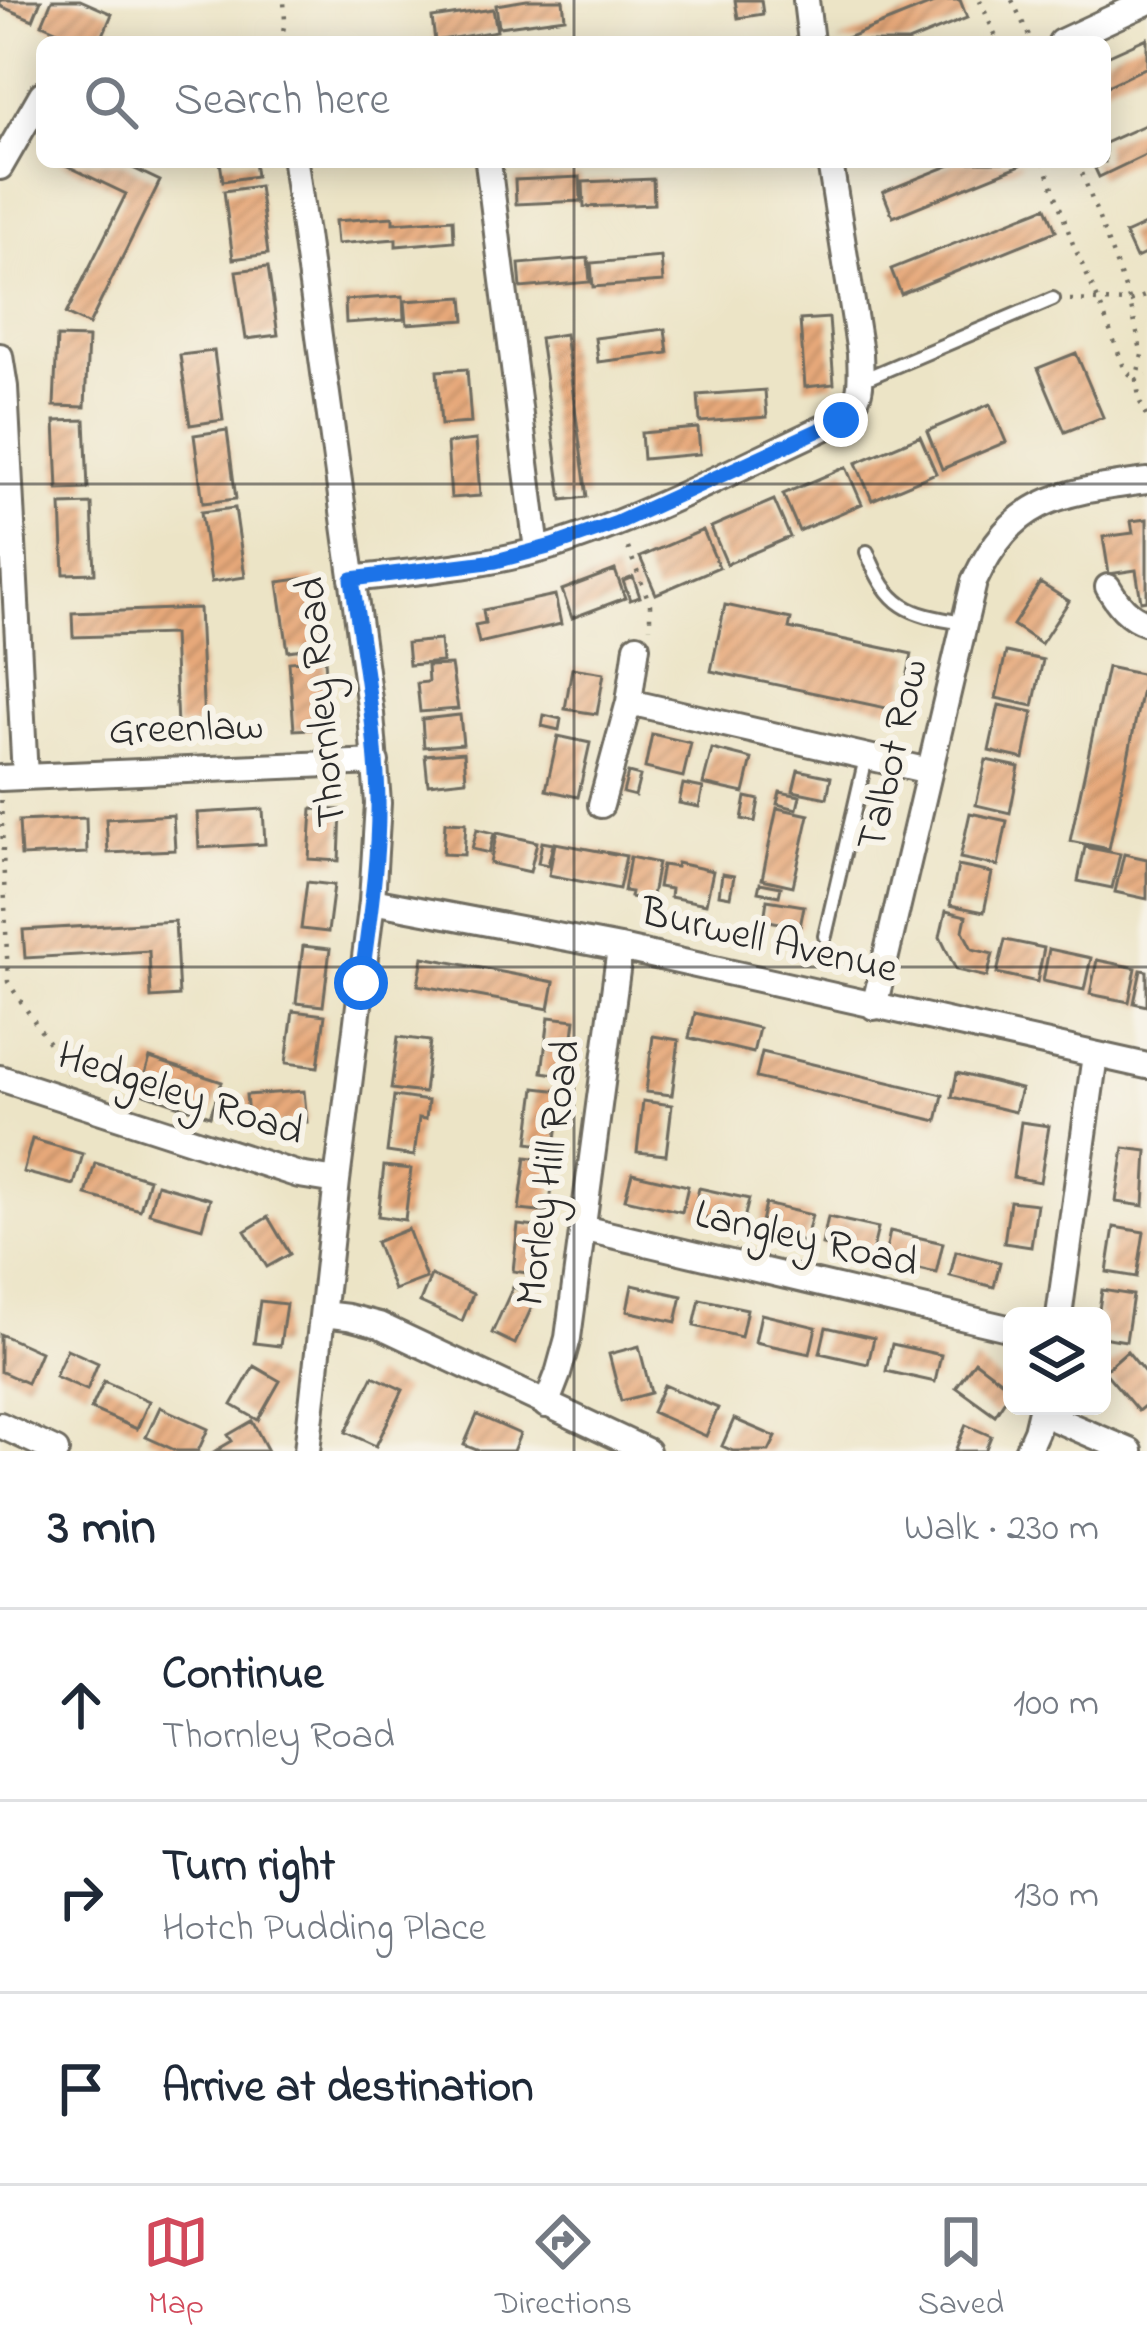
<!DOCTYPE html>
<html lang="en">
<head>
<meta charset="utf-8">
<style>
  :root { --surface:#fff; --page:#f6f6f7; --text:#1f2937; --muted:#747a83; --line:#e0e1e3; --accent:#d1495b }
  body { margin:0; font-family:"Indie Flower",sans-serif; background:var(--page); color:var(--text) }
  .controls { position:absolute; right:36px; bottom:36px; display:grid; overflow:hidden; border-radius:18px; box-shadow:0 6px 30px #0003 }
  .controls button { width:108px; height:108px; display:grid; place-items:center; padding:0; border:0; border-bottom:3px solid var(--line); background:var(--surface); color:var(--text); font:60px sans-serif }
  .stop { position:absolute; width:36px; height:36px; margin:-27px; border:9px solid #1a73e8; border-radius:50%; background:#fff }
  .stop.end { background:#1a73e8; border-color:#fff; box-shadow:0 3px 12px #0008 }
  .list { margin:0; padding:0; list-style:none }
  h2 { display:flex; justify-content:space-between; align-items:center; height:156px; margin:0; padding:0 48px; font-size:51px }
  h2 small { font-size:39px; font-weight:400; color:var(--muted) }
  .list li { display:grid; grid-template-columns:78px 1fr auto; gap:36px; align-items:center; box-sizing:border-box; height:192px; padding:0 48px; border-top:3px solid var(--line) }
  .list b { display:block; font-size:45px; white-space:nowrap }
  .list p { margin:0; font-size:39px; white-space:nowrap; color:var(--muted) }
  .list em { font-size:39px; font-style:normal; color:var(--muted) }
  .icon { flex:none; width:66px; height:66px; fill:none; stroke:currentColor; stroke-width:2; stroke-linecap:round; stroke-linejoin:round }
  .map { position:relative; flex:none; width:1147px; height:1451px; overflow:hidden }
  .search { position:absolute; background:var(--surface); box-shadow:0 6px 30px #0003; left:36px; right:36px; top:36px; height:132px; display:flex; align-items:center; gap:30px; box-sizing:border-box; padding:0 42px; border-radius:18px; color:var(--muted); font-size:45px }
  .sheet { height:732px; background:var(--surface) }
  nav { display:flex; justify-content:space-around; align-items:center; box-sizing:border-box; height:168px; border-top:3px solid var(--line); background:var(--surface); font-size:33px; color:var(--muted) }
  nav a { display:grid; justify-items:center; gap:6px }
  nav .on { color:var(--accent) }
  .map>svg:first-child { display:block }
  .building { fill:url(#building-hatch) }
  .lines { fill:none; stroke-linecap:round; stroke-linejoin:round }
  .lane-casing { stroke:#6f6c61; stroke-width:18 }
  .street-casing { stroke:#6f6c61; stroke-width:30 }
  .path { stroke:#6f6c61; stroke-width:4.5; stroke-dasharray:3 9; stroke-linecap:butt }
  .lane { stroke:#fff; stroke-width:12 }
  .street { stroke:#fff; stroke-width:24 }
  .route { stroke:#1a73e8; stroke-width:15 }
  .grid { fill:none; stroke:#2b2b2b; stroke-width:3; stroke-opacity:0.55 }
  .labels { text-anchor:middle; dominant-baseline:central; stroke-width:12; stroke-linejoin:round; paint-order:stroke }
  .street-label { font-size:42px; fill:#2b2b2b; stroke:#f7f3e8 }
</style>
</head>
<body>
<div class="map">
<svg width="1147" height="1451" viewBox="0 0 1147 1451">
  <defs>
    <pattern id="building-hatch" width="6" height="6" patternUnits="userSpaceOnUse" patternTransform="scale(3)"><rect width="6" height="6" fill="#e7a97a"/><path d="M-1 1l2-2M0 6l6-6M5 7l2-2" fill="none" stroke="#bb8a64"/></pattern>
  </defs>
  <rect width="100%" height="100%" fill="#f7f3e8"/>
  <filter id="ink" filterUnits="userSpaceOnUse"><feTurbulence type="fractalNoise" baseFrequency=".00833" numOctaves="2"/><feDisplacementMap in="SourceGraphic" scale="24" xChannelSelector="R" yChannelSelector="G"/><feConvolveMatrix kernelMatrix="1 2 1 2 8 2 1 2 1" color-interpolation-filters="sRGB"/></filter>
  <filter id="wash" filterUnits="userSpaceOnUse"><feTurbulence type="fractalNoise" baseFrequency=".004" numOctaves="4" result="noise"/><feDisplacementMap in="SourceGraphic" scale="48" xChannelSelector="R" yChannelSelector="G"/><feGaussianBlur stdDeviation="2.7" result="paint"/><feColorMatrix in="noise" values="0 0 0 0 0 0 0 0 0 0 0 0 0 0 0 0 0 1.4 0 .05"/><feComposite in="paint" operator="in"/></filter>
  <g filter="url(#wash)">
    <rect width="100%" height="100%" fill="#ece4c6"/>
    <g id="blocks">
      <path class="building" d="M0 0H41L33 20 0 6Z
        M52 0H80L112 14 100 42H83L42 24Z
        M527 0H563L565 18 499 27 496 5Z
        M735 0H761L763 14 738 18Z
        M941 0H960L967 18 908 42H837Z
        M493 9 497 31 435 41 432 18Z
        M1147 38V67L1105 87V57Z
        M1147 124V154L1099 177 1092 162H1105V143Z
        M59 162H120L160 181 89 325 66 314 126 194Z
        M220 162H254L256 176 223 181Z
        M958 162H1020L1021 165 893 217 883 192Z
        M580 177 581 201 516 204 515 180Z
        M653 179 654 204 584 207 583 182Z
        M259 186 268 254 233 259 224 191Z
        M1046 207 1056 231 901 294 891 269Z
        M393 217V223L453 219 454 241 396 246V239L337 244 335 221Z
        M1147 224V253L1136 258 1125 234Z
        M661 257 663 282 593 287 591 263Z
        M588 258 590 282 521 288 519 264Z
        M268 267 278 335 246 339 236 271Z
        M403 296 404 319 346 323 345 300Z
        M463 297 465 320 407 324 405 301Z
        M829 318 834 384 805 387 800 320Z
        M665 329 668 353 598 362 595 338Z
        M565 334 587 497 562 500 540 338Z
        M57 337 88 338 85 407 54 406Z
        M214 351 223 420 190 425 180 355Z
        M1076 353 1103 417 1065 432 1038 368Z
        M467 369 471 423 441 425 437 371Z
        M765 390 767 417 700 422 698 395Z
        M990 404 1006 442 942 469 927 431Z
        M85 420 88 489 58 490 55 421Z
        M698 428 700 454 643 459 641 433Z
        M227 430 236 499 203 503 194 435Z
        M920 436 936 473 872 500 856 463Z
        M476 440 480 496 451 498 447 443Z
        M846 467 862 504 799 531 783 494Z
        M774 500 790 537 727 564 711 527Z
        M92 504 95 573 64 574 61 505Z
        M235 508 245 577 211 582 201 512Z
        M1147 519V600L1141 601 1136 570 1109 574 1103 537 1133 533 1131 521Z
        M703 530 719 567 656 594 640 557Z
        M615 570 625 598 572 618 562 590Z
        M315 577 325 646 288 651 278 582Z
        M633 577 640 597 630 600 623 581Z
        M1040 583 1069 601 1041 644 1013 625Z
        M555 595 561 624 479 643 475 625 485 623 483 610Z
        M725 605 791 619 789 628 912 654 900 711 711 671Z
        M199 608 204 726H177L173 634 73 637 72 613Z
        M440 640 442 662 409 665 407 643Z
        M1006 652 1043 660 1033 706 996 698Z
        M325 659 330 728 294 730 289 662Z
        M451 665 458 709 420 712 417 683 428 682 427 666Z
        M1107 667 1145 675 1109 849 1070 841Z
        M572 668 604 673 597 714 565 709Z
        M999 705 1033 712 1024 759 989 751Z
        M460 715 463 744 424 747 422 719Z
        M544 715 561 719 559 730 542 726Z
        M652 734 691 743 683 777 645 768Z
        M558 736 590 743 578 797 546 790Z
        M712 749 752 759 744 793 703 784Z
        M464 752 466 780 428 784 425 755Z
        M986 760 1019 767 1010 813 976 805Z
        M798 770 831 777 827 798 793 791Z
        M628 773 640 776 635 796 623 793Z
        M683 784 703 788 699 807 679 803Z
        M780 792 800 796 797 809 777 804Z
        M746 797 759 800 755 822 742 819Z
        M777 808 809 815 793 886 762 879Z
        M263 809 265 844 199 848 197 813Z
        M312 809 341 810 339 861 309 859Z
        M970 813 1007 821 998 866 960 858Z
        M173 815 175 850 108 853 106 819Z
        M86 818 87 853 21 856 19 821Z
        M445 822 466 823 464 855 443 854Z
        M477 829 494 833 489 853 472 849Z
        M497 833 537 842 530 872 490 863Z
        M542 842 553 844 548 865 538 863Z
        M555 843 626 856 619 889 549 875Z
        M1085 847 1120 854 1112 888 1078 881Z
        M1124 854 1147 859V899L1115 892Z
        M630 857 658 863 651 901 630 897 631 892 624 891Z
        M677 863 713 871 706 904 670 897 671 889 658 887 662 865 676 867Z
        M958 866 992 873 984 912 950 905Z
        M722 874 734 876 730 897 719 895Z
        M307 882 334 885 328 932 301 929Z
        M760 883 781 887 779 896 758 892Z
        M767 900 804 906 800 927 764 920Z
        M946 911 966 916 963 931 972 949 993 954 987 977 956 970 940 937Z
        M175 921 179 996 151 998 149 951 25 958 23 930Z
        M1005 940 1044 948 1037 982 997 973Z
        M303 946 330 949 323 1006 296 1003Z
        M1049 949 1091 958 1084 990 1043 981Z
        M423 957 554 982 549 1009 418 985Z
        M1097 960 1136 968 1129 1002 1090 994Z
        M1141 970 1147 971V1006L1134 1003Z
        M293 1011 325 1015 318 1067 286 1063Z
        M695 1013 759 1028 753 1053 689 1038Z
        M549 1017 575 1020 568 1076 542 1072Z
        M653 1036 679 1040 672 1095 646 1092Z
        M398 1037 430 1041 424 1093 391 1089Z
        M762 1052 943 1095 937 1121 756 1078Z
        M150 1058 222 1082 210 1116 139 1092Z
        M957 1073 1021 1089 1015 1112 952 1097Z
        M535 1088 562 1091 555 1147 528 1143Z
        M304 1091 307 1122 249 1126 246 1095Z
        M394 1096 428 1101 426 1119 419 1118 414 1156 387 1152Z
        M643 1101 672 1105 666 1155 637 1152Z
        M1021 1122 1049 1126 1040 1182 1013 1177Z
        M32 1139 83 1154 74 1185 23 1172Z
        M1124 1148 1147 1151 1144 1206 1116 1202Z
        M526 1157 555 1161 549 1213 519 1210Z
        M95 1163 149 1179 140 1210 86 1195Z
        M384 1166 411 1169 405 1220 378 1216Z
        M632 1173 688 1186 682 1212 625 1199Z
        M157 1184 210 1199 202 1228 149 1213Z
        M699 1188 749 1199 742 1227 693 1215Z
        M1010 1201 1037 1204 1031 1247 1004 1243Z
        M765 1204 812 1215 805 1242 759 1231Z
        M268 1217 290 1254 267 1267 245 1231Z
        M828 1217 878 1228 871 1257 822 1245Z
        M518 1225 546 1228 541 1275 513 1271Z
        M1114 1227 1144 1232 1137 1277 1107 1272Z
        M408 1229 426 1278 394 1290 376 1242Z
        M890 1231 943 1243 936 1273 884 1261Z
        M956 1251 1000 1262 994 1287 950 1276Z
        M431 1275 473 1294 462 1321 420 1302Z
        M632 1285 682 1296 676 1322 627 1311Z
        M513 1287 536 1298 515 1344 492 1333Z
        M1102 1290 1133 1295 1126 1341 1102 1337V1316H1098Z
        M700 1299 747 1309 741 1337 694 1326Z
        M260 1301 286 1304 280 1346 254 1343Z
        M761 1314 816 1327 810 1354 755 1342Z
        M826 1327 874 1338 868 1364 820 1353Z
        M0 1334 40 1352 27 1383 0 1371Z
        M892 1344 941 1355 935 1382 886 1371Z
        M639 1346 651 1393 621 1401 609 1354Z
        M67 1349 98 1363 87 1390 55 1376Z
        M1127 1351 1147 1375V1404L1138 1411 1104 1371Z
        M975 1361 1012 1389 995 1415 956 1387Z
        M254 1366 280 1381 258 1420 232 1405Z
        M373 1376 403 1390 376 1446 346 1432Z
        M104 1381 149 1401 137 1429 91 1409Z
        M664 1385 718 1408 706 1436 652 1412Z
        M160 1407 208 1429 198 1451H177L146 1437Z
        M477 1415 520 1434 513 1451H479L464 1445Z
        M734 1419 776 1437 769 1451H733L722 1446Z
        M252 1421 268 1451H215L232 1441 228 1435Z
        M966 1425 991 1436 985 1451H955Z"/>
    </g>
  </g>
  <g filter="url(#ink)">
    <use href="#blocks" fill-opacity="0" stroke="#6f6c61" stroke-width="3"/>
    <g class="lines">
      <defs>
        <path id="lane" d="M862 380 1053 299
          M867 552C889 608 907 614 964 623
          M825 936 866 758"/>
        <path id="street" d="M806 0 811 42
          M1061 42 1147 2
          M295 162 371 714 378 803 372 901 337 1181 307 1451
          M488 162 537 550
          M0 167 42 94
          M0 356 5 387 25 777
          M352 579C419 571 488 566 553 546 650 516 748 462 841 420 864 396 861 384 860 353L830 162
          M1108 587C1118 604 1128 617 1147 623
          M629 702 929 771
          M0 778 376 762
          M601 805 629 702 637 646
          M372 901 620 948 1147 1066
          M874 1007 974 582C1014 496 1061 493 1147 481
          M0 1078 299 1175 337 1181
          M582 1228 1012 1329
          M323 1314 348 1317 379 1325 647 1451
          M1059 1316 1095 1055
          M546 1405 558 1374 568 1338 620 948
          M1041 1413 1130 1451
          M0 1425 56 1451
          M1027 1451 1036 1431 1042 1406"/>
      </defs>
      <use href="#lane" class="lane-casing"/>
      <use href="#street" class="street-casing"/>
      <path class="path" d="M980 0 998 42
        M1012 0 1032 42
        M281 42 285 21 284 0
        M1044 162 1073 244 1099 302 1125 370 1136 380
        M1078 162 1130 302 1142 355 1136 380 1140 402 1147 418
        M1070 300 1130 302 1147 295
        M1136 380 1147 375
        M628 548 650 604V628
        M1 800 8 982 71 1076"/>
      <use href="#lane" class="lane"/>
      <use href="#street" class="street"/>
    </g>
  </g>
  <g class="lines" filter="url(#ink)">
    <path class="route" d="M361 983C369 922 379 860 378 799 376 725 362 652 352 579L496 561 552 546 617 523 841 420"/>
  </g>
  <path class="grid" d="M574 0V42M574 162V1451M0 484H1147M0 967H1147"/>
  <g class="labels">
    <g class="street-label">
      <text transform="translate(323 702) rotate(-95)">Thornley Road</text>
      <text transform="translate(186 730) rotate(-2)">Greenlaw</text>
      <text transform="translate(894 755) rotate(-77)">Talbot Row</text>
      <text transform="translate(769 942) rotate(13)">Burwell Avenue</text>
      <text transform="translate(180 1095) rotate(18)">Hedgeley Road</text>
      <text transform="translate(550 1173) rotate(-82)">Morley Hill Road</text>
      <text transform="translate(806 1240) rotate(13)">Langley Road</text>
    </g>
  </g>
</svg>
<div class="controls">
<button><svg class="icon" aria-label="layers" viewBox="0 0 24 24"><path d="M12 4l9 5-9 5-9-5zM3 14l9 5 9-5"/></svg></button>
</div>
<div class="stop" style="left:361px;top:983px"></div>
<div class="stop end" style="left:841px;top:420px"></div>
<div class="search"><svg class="icon" aria-label="search" viewBox="0 0 24 24"><circle cx="10" cy="10" r="6"/><path d="M15 15l6 6"/></svg>Search here</div>
</div>
<section class="sheet">
<h2>3 min<small>Walk · 230 m</small></h2>
<ul class="list">
<li><svg class="icon" aria-label="ahead" viewBox="0 0 24 24"><path d="M12 20V5M6 11l6-6 6 6"/></svg><div><b>Continue</b><p>Thornley Road</p></div><em>100 m</em></li>
<li><svg class="icon" aria-label="right" viewBox="0 0 24 24"><path d="M7 20v-9h11M14 6l5 5-5 5"/></svg><div><b>Turn right</b><p>Hotch Pudding Place</p></div><em>130 m</em></li>
<li><svg class="icon" aria-label="arrive" viewBox="0 0 24 24"><path d="M6 21V4h12l-3 4 3 4H6"/></svg><div><b>Arrive at destination</b></div></li>
</ul>
</section>
<nav>
<a class="on"><svg class="icon" aria-label="map" viewBox="0 0 24 24"><path d="M3 6l6-2 6 2 6-2v14l-6 2-6-2-6 2zM9 4v14M15 6v14"/></svg>Map</a>
<a><svg class="icon" aria-label="directions" viewBox="0 0 24 24"><path d="M12 3l9 9-9 9-9-9zM9 14v-3h6M13 9l2 2-2 2"/></svg>Directions</a>
<a><svg class="icon" aria-label="saved" viewBox="0 0 24 24"><path d="M7 4h10v16l-5-4-5 4z"/></svg>Saved</a>
</nav>
</body>
</html>
